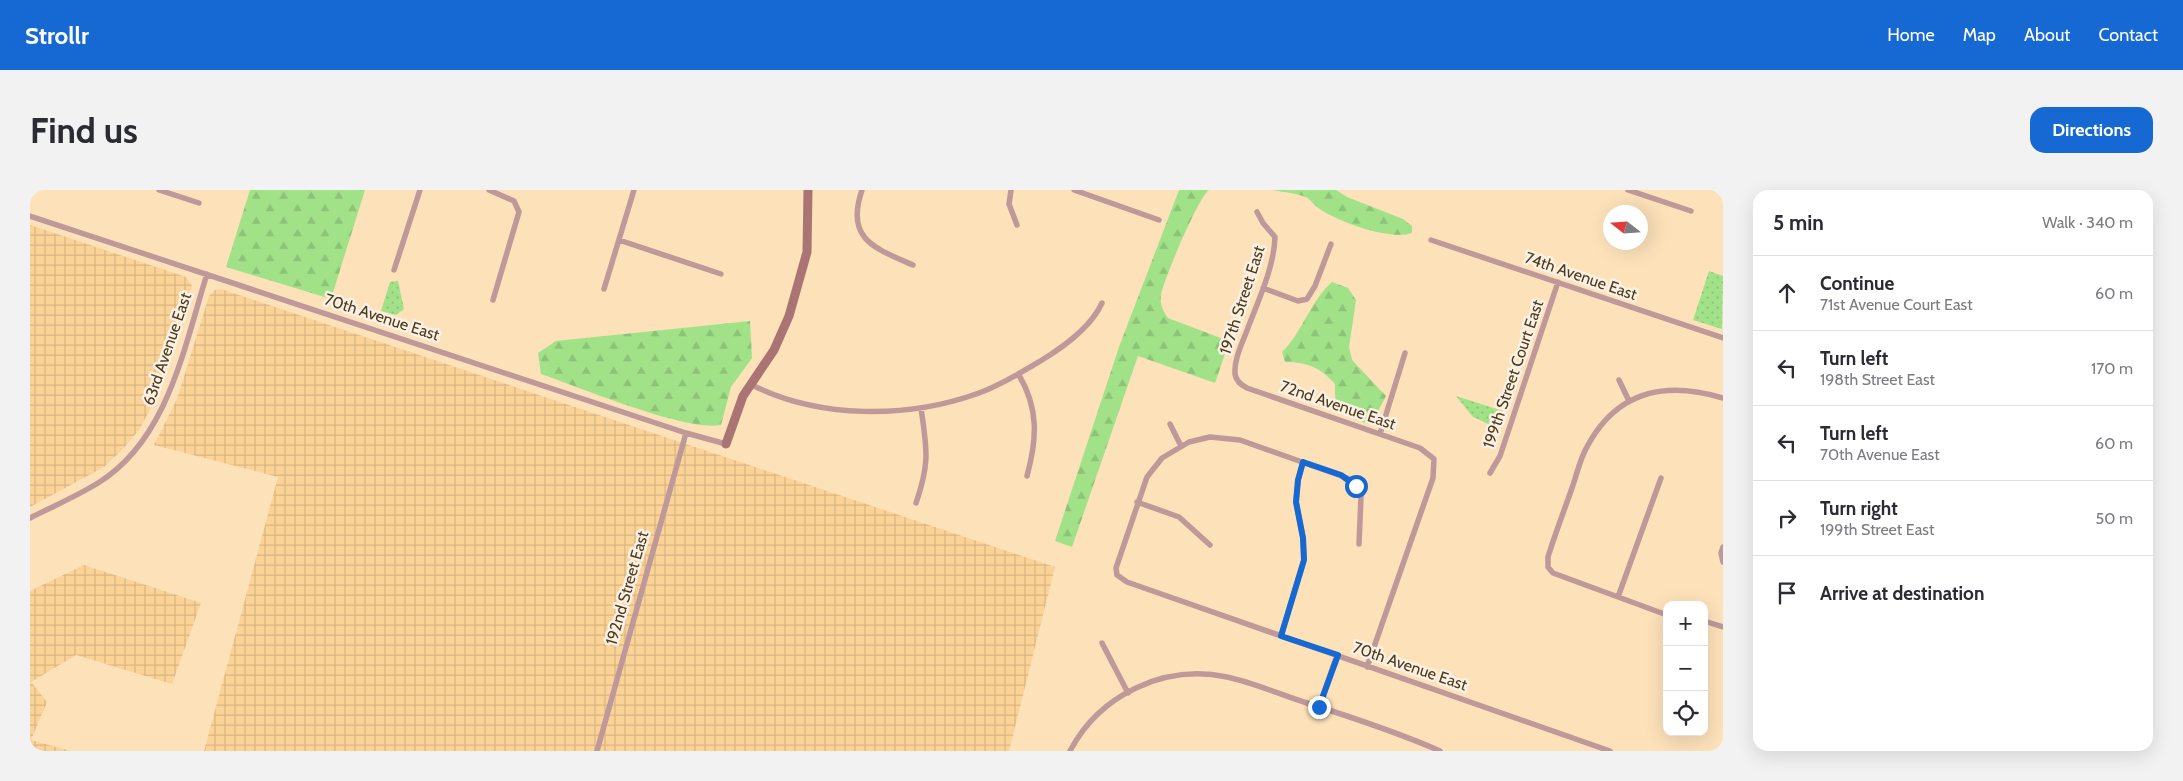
<!DOCTYPE html>
<html lang="en">
<head>
<meta charset="utf-8">
<style>
  :root { --surface:#fff; --page:#f2f2f3; --text:#2b2b33; --muted:#7c7c81; --line:#e1e1e2; --accent:#1668d2 }
  body { margin:0; font-family:Cabin,sans-serif; background:var(--page); color:var(--text) }
  .controls { position:absolute; right:15px; bottom:15px; display:grid; overflow:hidden; border-radius:10px; box-shadow:0 5px 20px #0002 }
  .controls button { width:45px; height:45px; display:grid; place-items:center; padding:0; border:0; border-bottom:1px solid var(--line); background:var(--surface); color:var(--text); font:25px sans-serif }
  .compass { position:absolute; left:1573px; top:15px; width:45px; height:45px; border-radius:50%; background:var(--surface); box-shadow:0 5px 20px #0002; rotate:287deg }
  .stop { position:absolute; width:15px; height:15px; margin:-11px; border:4px solid #1668d2; border-radius:50%; background:#fff }
  .stop.end { background:#1668d2; border-color:#fff; box-shadow:0 1px 5px #0008 }
  .list { margin:0; padding:0; list-style:none }
  h2 { display:flex; justify-content:space-between; align-items:center; height:65px; margin:0; padding:0 20px; font-size:21px }
  h2 small { font-size:16px; font-weight:400; color:var(--muted) }
  .list li { display:grid; grid-template-columns:32px 1fr auto; gap:15px; align-items:center; box-sizing:border-box; height:75px; padding:0 20px; border-top:1px solid var(--line) }
  .list b { display:block; font-size:19px; white-space:nowrap }
  .list p { margin:0; font-size:16px; white-space:nowrap; color:var(--muted) }
  .list em { font-size:16px; font-style:normal; color:var(--muted) }
  .icon { flex:none; width:28px; height:28px; fill:none; stroke:currentColor; stroke-width:2; stroke-linecap:round; stroke-linejoin:round }
  .map { position:relative; flex:none; width:1693px; height:561px; overflow:hidden; border-radius:15px }
  header { display:flex; align-items:center; gap:30px; box-sizing:border-box; height:70px; padding:0 25px; background:var(--accent); color:#fff }
  header strong { font-size:24px }
  nav { display:flex; gap:28px; margin-inline-start:auto; font-size:18px }
  .intro { display:flex; align-items:center; justify-content:space-between; box-sizing:border-box; height:120px; padding:0 30px }
  h1 { margin:0; font-size:35px }
  .button { padding:12px 22px; border-radius:15px; background:var(--accent); color:#fff; font-size:18px; font-weight:700 }
  main { display:flex; gap:30px; padding:0 30px }
  aside { flex:1; background:var(--surface); border-radius:15px; box-shadow:0 5px 20px #0002 }
  .map>svg:first-child { display:block }
  .industrial { fill:url(#industrial-grid) }
  .grass { fill:url(#grass-dots) }
  .forest { fill:url(#forest-firs) }
  .lines { fill:none; stroke-linecap:round; stroke-linejoin:round }
  .street { stroke:#bf999a; stroke-width:5.5 }
  .secondary { stroke:#aa7475; stroke-width:9 }
  .route { stroke:#1668d2; stroke-width:6 }
  .labels { text-anchor:middle; dominant-baseline:central; stroke-width:5; stroke-linejoin:round; paint-order:stroke }
  .street-label { font-size:16px; fill:#4c3a1d; stroke:#faf1e4 }
</style>
</head>
<body>
<header>
<strong>Strollr</strong>
<nav><a>Home</a><a>Map</a><a>About</a><a>Contact</a></nav>
</header>
<div class="intro"><h1>Find us</h1><a class="button">Directions</a></div>
<main>
<div class="map">
<svg width="1693" height="561" viewBox="0 0 1693 561">
  <defs>
    <pattern id="industrial-grid" width="8" height="8" patternUnits="userSpaceOnUse" patternTransform="scale(1.25)"><rect width="8" height="8" fill="#fbd397"/><path d="M0 4h8M4 0v8" fill="none" stroke="#d9b682"/></pattern>
    <pattern id="grass-dots" width="8" height="8" patternUnits="userSpaceOnUse" patternTransform="scale(1.25)"><rect width="8" height="8" fill="#a1e289"/><path d="M2 2h.1M6 6h.1" fill="none" stroke="#8cc376" stroke-width="1.8" stroke-linecap="round"/></pattern>
    <pattern id="forest-firs" width="22" height="20" patternUnits="userSpaceOnUse" patternTransform="scale(1.25)"><rect width="22" height="20" fill="#a1e289"/><path d="M5 1l3.5 6h-7zM16 11l3.5 6h-7z" fill="#8cc376"/></pattern>
  </defs>
  <rect width="100%" height="100%" fill="#fce1b9"/>
  <path class="industrial" d="M0 35 156 87 162 96 127 207 109 240 92 260 74 277 0 317Z
    M191 99 1025 377 979 561H174L248 287 124 255 147 209 179 106 185 100Z
    M54 375 171 413 142 494 46 465 1 492 17 512 1 550 41 561H0V401Z"/>
  <path class="grass" d="M1679 81 1693 86 1692 139 1663 130Z
    M368 91 374 119 366 125 351 121 360 92Z
    M1426 206 1473 221 1467 238 1443 227Z"/>
  <path class="forest" d="M220 0H335L301 109 196 77Z
    M1149 0H1179C1169 6 1132 93 1131 106 1130 115 1133 121 1138 128L1196 150V161L1185 193 1108 166 1042 357 1025 351 1089 157Z
    M1242 0H1306L1317 7 1373 29 1382 36V43C1360 51 1305 31 1287 17 1283 14 1280 9 1276 7 1265 3 1253 2 1242 0Z
    M1302 92 1318 98 1326 110 1319 157 1322 170 1356 206 1342 233 1338 234C1312 223 1304 226 1305 194 1291 178 1278 172 1255 172L1252 162C1273 142 1280 111 1302 92Z
    M720 131 722 168 701 197 691 235C656 242 549 197 511 184L508 163 526 151Z"/>
  <g class="lines">
    <path class="street" d="M129 0 169 13
      M459 0 484 11 489 22 463 110
      M832 0C815 49 844 58 883 75
      M981 0 979 14 987 35
      M1044 0 1129 30
      M1598 0 1661 21
      M1227 22 1233 33 1245 47C1244 79 1227 113 1216 143 1211 156 1204 170 1205 184 1206 191 1211 195 1217 198L1390 258 1404 269 1403 288 1337 477
      M0 26 656 243 696 254
      M589 50 691 84
      M1401 50 1693 148
      M364 80 390 0
      M1233 98 1268 111 1277 109 1285 96 1301 54
      M574 99 604 0
      M989 185C1009 219 1007 249 997 286
      M1589 190 1599 211
      M720 194C788 229 877 229 949 203 971 195 992 182 1012 170 1035 156 1061 137 1072 113
      M1140 234 1151 256
      M1350 244 1375 163
      M1460 283 1470 266 1528 92
      M1107 312 1149 327 1180 355
      M886 313C900 272 897 260 891 218
      M0 328C22 317 47 306 68 293 138 250 154 157 177 84
      M1329 354 1331 307 1330 301 1320 289 1210 250 1180 247 1159 252 1132 268 1117 287 1086 378 1087 385 1097 392 1580 561
      M1693 357 1691 363 1693 372
      M1588 407 1631 288
      M1637 425 1523 383 1518 377V367C1525 344 1534 321 1542 298 1547 284 1550 268 1558 255 1588 200 1637 191 1693 208
      M1674 431 1693 437
      M1251 446 1274 370 1273 348 1266 312 1268 290 1273 272
      M1072 453 1098 503
      M1289 517 1307 465
      M567 561 656 243
      M1040 561C1070 504 1135 474 1197 487 1225 493 1251 505 1277 513 1321 527 1367 542 1410 561"/>
    <path class="secondary" d="M696 254 713 206 744 160 759 126 777 62 778 0"/>
  </g>
  <g class="lines">
    <path class="route" d="M1289 517 1308 465 1251 446 1274 370 1273 348 1266 312 1268 290 1273 272 1311 285 1326 296"/>
  </g>
  <g class="labels">
    <g class="street-label">
      <text transform="translate(1551 86) rotate(19)">74th Avenue East</text>
      <text transform="translate(1212 110) rotate(-72)">197th Street East</text>
      <text transform="translate(352 127) rotate(18)">70th Avenue East</text>
      <text transform="translate(137 159) rotate(-71)">63rd Avenue East</text>
      <text transform="translate(1483 184) rotate(-71)">199th Street Court East</text>
      <text transform="translate(1308 215) rotate(19)">72nd Avenue East</text>
      <text transform="translate(597 398) rotate(-74)">192nd Street East</text>
      <text transform="translate(1380 476) rotate(19)">70th Avenue East</text>
    </g>
  </g>
</svg>
<div class="controls">
<button>+</button>
<button>−</button>
<button><svg class="icon" aria-label="locate" viewBox="0 0 24 24"><circle cx="12" cy="12" r="6"/><path d="M12 2v4M12 18v4M2 12h4M18 12h4"/></svg></button>
</div>
<svg class="compass" viewBox="-18 -18 36 36"><path d="M0-13l5 13h-10z" fill="#e53935"/><path d="M0 13l5-13h-10z" fill="#7c7c81"/></svg>
<div class="stop" style="left:1326px;top:296px"></div>
<div class="stop end" style="left:1289px;top:517px"></div>
</div>
<aside>
<h2>5 min<small>Walk · 340 m</small></h2>
<ul class="list">
<li><svg class="icon" aria-label="ahead" viewBox="0 0 24 24"><path d="M12 20V5M6 11l6-6 6 6"/></svg><div><b>Continue</b><p>71st Avenue Court East</p></div><em>60 m</em></li>
<li><svg class="icon" aria-label="left" viewBox="0 0 24 24"><path d="M17 20v-9H6M10 6l-5 5 5 5"/></svg><div><b>Turn left</b><p>198th Street East</p></div><em>170 m</em></li>
<li><svg class="icon" aria-label="left" viewBox="0 0 24 24"><path d="M17 20v-9H6M10 6l-5 5 5 5"/></svg><div><b>Turn left</b><p>70th Avenue East</p></div><em>60 m</em></li>
<li><svg class="icon" aria-label="right" viewBox="0 0 24 24"><path d="M7 20v-9h11M14 6l5 5-5 5"/></svg><div><b>Turn right</b><p>199th Street East</p></div><em>50 m</em></li>
<li><svg class="icon" aria-label="arrive" viewBox="0 0 24 24"><path d="M6 21V4h12l-3 4 3 4H6"/></svg><div><b>Arrive at destination</b></div></li>
</ul>
</aside>
</main>
</body>
</html>
